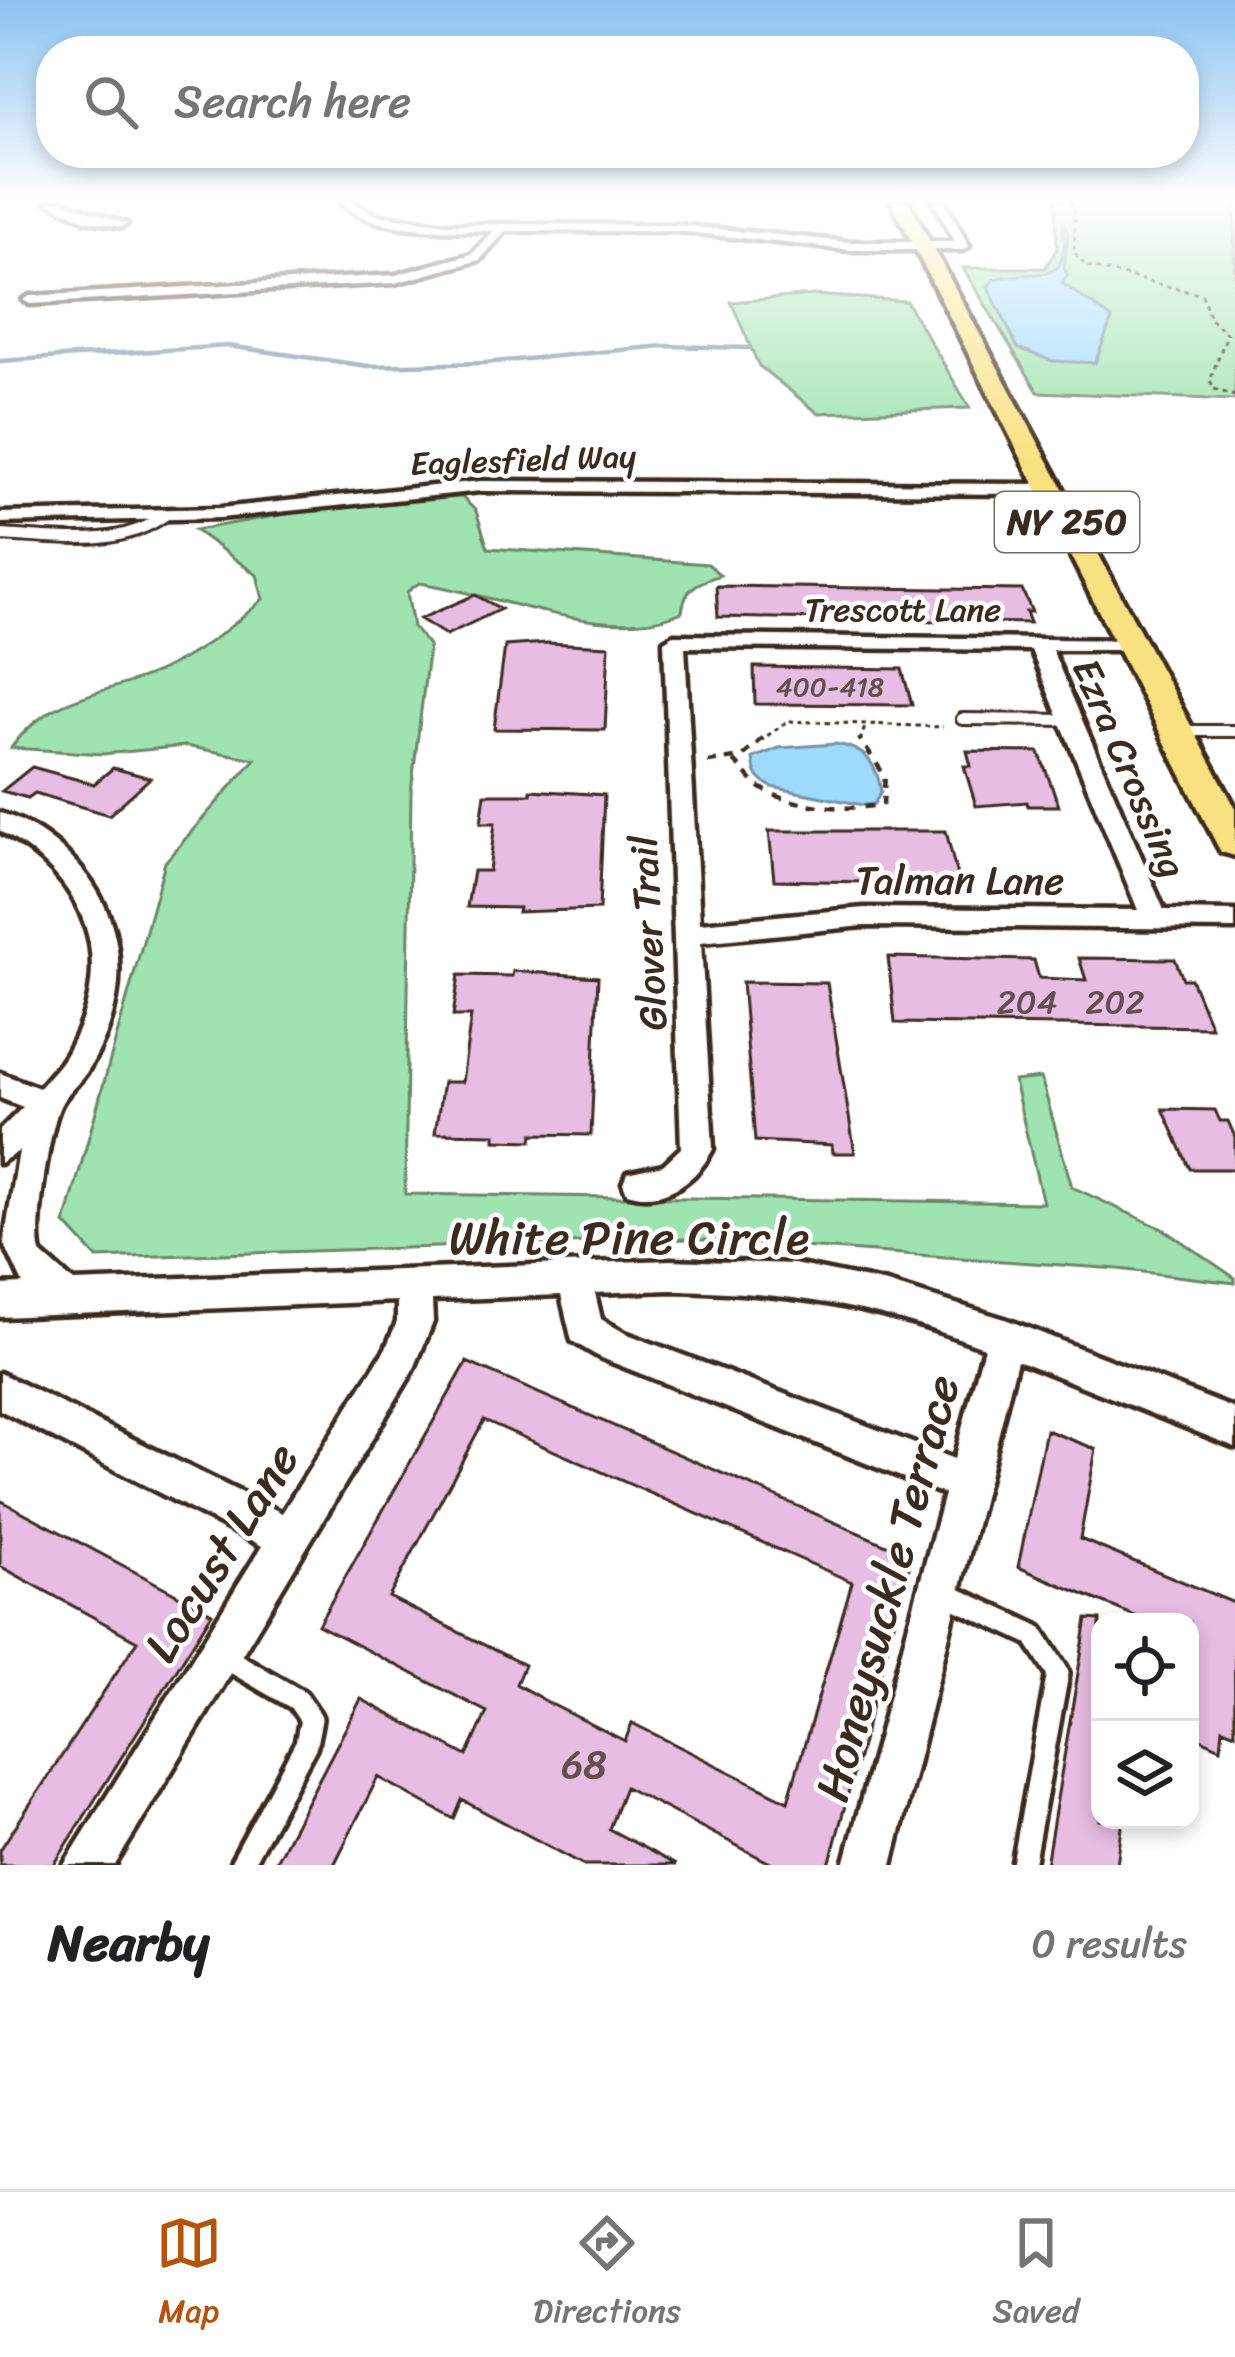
<!DOCTYPE html>
<html lang="en">
<head>
<meta charset="utf-8">
<style>
  :root { --surface:#fff; --page:#f6f6f6; --text:#202124; --muted:#757577; --line:#e0e0e0; --accent:#b45309 }
  body { margin:0; font-family:Sriracha,sans-serif; background:var(--page); color:var(--text) }
  .controls { position:absolute; right:36px; bottom:36px; display:grid; overflow:hidden; border-radius:24px; box-shadow:0 6px 18px #0003 }
  .controls button { width:108px; height:108px; display:grid; place-items:center; padding:0; border:0; border-bottom:3px solid var(--line); background:var(--surface); color:var(--text); font:60px sans-serif }
  .list { margin:0; padding:0; list-style:none }
  h2 { display:flex; justify-content:space-between; align-items:center; height:156px; margin:0; padding:0 48px; font-size:51px }
  h2 small { font-size:39px; font-weight:400; color:var(--muted) }
  .icon { flex:none; width:66px; height:66px; fill:none; stroke:currentColor; stroke-width:2; stroke-linecap:round; stroke-linejoin:round }
  .map { position:relative; flex:none; width:1235px; height:1865px; overflow:hidden }
  .search { position:absolute; background:var(--surface); box-shadow:0 6px 18px #0003; left:36px; right:36px; top:36px; height:132px; display:flex; align-items:center; gap:30px; box-sizing:border-box; padding:0 42px; border-radius:48px; color:var(--muted); font-size:45px }
  .sheet { height:324px; background:var(--surface) }
  nav { display:flex; justify-content:space-around; align-items:center; box-sizing:border-box; height:168px; border-top:3px solid var(--line); background:var(--surface); font-size:33px; color:var(--muted) }
  nav a { display:grid; justify-items:center; gap:6px }
  nav .on { color:var(--accent) }
  .map>svg:first-child { display:block }
  .green { fill:#9ee3b0; stroke:#6c8667; stroke-width:3 }
  .water { fill:#9ed9fe; stroke:#7693a4; stroke-width:3 }
  .lines { fill:none; stroke-linecap:round; stroke-linejoin:round }
  .stream { stroke:#7693a4; stroke-width:4.5 }
  .building { fill:#e7bde3; stroke:#3b2a1e; stroke-width:3; fill-rule:evenodd }
  .service-far1-casing { stroke:#3b2a1e; stroke-width:16 }
  .service-casing { stroke:#3b2a1e; stroke-width:30 }
  .minor-casing { stroke:#3b2a1e; stroke-width:9 }
  .primary-casing { stroke:#3b2a1e; stroke-width:9 }
  .path-far1 { stroke:#3b2a1e; stroke-width:3; stroke-dasharray:4.5 4.5; stroke-linecap:butt }
  .path { stroke:#3b2a1e; stroke-width:4.5; stroke-dasharray:9 9; stroke-linecap:butt }
  .service-far1 { stroke:#fff; stroke-width:10 }
  .service { stroke:#fff; stroke-width:21 }
  .minor { fill:#fff; fill-rule:evenodd }
  .primary { fill:#f9e181; fill-rule:evenodd }
  .labels { text-anchor:middle; dominant-baseline:central; stroke-width:9; stroke-linejoin:round; paint-order:stroke }
  .far-number-label { font-size:27px; fill:#664f4f }
  .far-street-label { font-size:33px; fill:#3b2a1e; stroke:#fff }
  .number-label { font-size:33px; fill:#664f4f }
  .shield { fill:#fff; stroke:#766a62; stroke-width:3 }
  .shield-label { font-size:36px; font-weight:bold; fill:#3b2a1e }
  .street-label { font-size:39px; fill:#3b2a1e; stroke:#fff }
  .near-number-label { font-size:39px; fill:#664f4f }
  .near-street-label { font-size:48px; fill:#3b2a1e; stroke:#fff }
</style>
</head>
<body>
<div class="map">
<svg width="1235" height="1865" viewBox="0 0 1235 1865">
  <rect width="100%" height="100%" fill="#fff"/>
  <filter id="ink" filterUnits="userSpaceOnUse"><feTurbulence type="fractalNoise" baseFrequency=".00833" numOctaves="2"/><feDisplacementMap in="SourceGraphic" scale="24" xChannelSelector="R" yChannelSelector="G"/><feConvolveMatrix kernelMatrix="1 2 1 2 8 2 1 2 1" color-interpolation-filters="sRGB"/></filter>
  <g filter="url(#ink)">
    <path class="green" d="M1055 201H1235V400L1038 392 963 268H1045L1057 249Z
      M813 295 906 301 970 408 818 413 759 366 731 302Z
      M462 497 476 511 488 548 708 564 720 575C697 583 685 587 682 612 610 645 495 593 419 583L407 592 413 627 429 646 411 792 405 1194 1043 1203 1014 1081 1041 1078 1072 1187 1165 1230 1235 1278V1283L1118 1269 688 1239 97 1258 65 1223 165 862 255 759 185 746 103 754 11 748C53 690 106 697 164 669 200 651 234 626 263 599L257 575 195 530 309 510Z"/>
    <path class="water" d="M1063 221 1068 233 1064 269 1068 275 1062 283 1112 319 1095 363 1052 361 1018 348 988 287 994 279C1043 266 1070 293 1063 221Z
      M835 744C865 748 877 763 881 792L874 804 863 805 772 787C758 780 754 774 753 758L779 748Z"/>
    <g class="lines">
      <path class="stream" d="M0 361 228 346 368 366 484 363 663 346 750 348"/>
    </g>
    <path class="building" d="M716 586 1022 590 1032 612H1026L1030 623 718 617Z
      M475 595 501 609 446 635 420 619Z
      M547 643 609 646 605 730 494 729 505 646Z
      M754 667 902 669 912 705 755 704Z
      M967 751 1039 752 1059 806H1028L1027 802 976 806 964 766H971Z
      M32 767 94 784 113 768 150 778 109 815 35 793 28 798 2 791Z
      M531 790 604 795 599 909 518 912 519 908 467 907 473 871H489L495 823H481L485 794H531Z
      M769 831H946L957 876 955 882 910 883 774 880Z
      M888 957 1034 960 1039 978 1086 980 1079 958 1175 959 1183 979H1191L1211 1027 895 1023Z
      M513 971 598 977 591 1135 533 1134 532 1141 495 1140V1134L435 1133 443 1082H462L471 1016H453L459 975 512 976Z
      M742 982 827 983 855 1153H833L832 1145 755 1141Z
      M1163 1109 1215 1110 1220 1121H1228L1235 1137V1169H1190Z
      M467 1362 912 1556 829 1865H774L625 1787 609 1829 676 1865H584L462 1800 454 1819 378 1777 334 1865H274L361 1699 467 1756 487 1712 318 1625ZM484 1420 852 1582 788 1801 632 1723 625 1741 551 1704 516 1684 524 1665 389 1597Z
      M1046 1430 1096 1449 1080 1539 1234 1603 1235 1733 1223 1728 1221 1748 1190 1734V1622H1149L1018 1567Z
      M0 1500 212 1613 54 1865H0V1850L137 1641 0 1566Z
      M1087 1619 1100 1620V1820H1123L1117 1865H1046Z"/>
    <g class="lines">
      <defs>
        <path id="service-far1" d="M0 535C55 537 116 550 164 516
          M962 719 1072 720
          M1176 731H1235"/>
        <path id="service" d="M946 1594 1034 1635 1058 1673 1023 1865
          M222 1656 298 1700 311 1719 306 1744 241 1865"/>
        <path id="minor" d="M46 201H61L127 224 121 227 85 220Z
          M339 201H351L376 215 447 224 677 225 849 242H955L933 201H944L969 246 963 250H849L677 231H506L480 260 395 283 30 304 23 300 30 296 395 275 472 254 494 231C451 230 370 234 339 201Z
          M481 481 1049 484 1058 489 1049 494 481 491 220 518 0 523V513L220 508Z
          M674 635 1139 640 1142 644 1132 650H1052L1164 910 1235 911V929L864 926 701 942 713 1149C697 1180 664 1205 627 1193L623 1183 627 1173 663 1165 681 1148 664 641ZM685 647 1031 650 1138 910 864 908 700 923Z
          M0 813C32 822 63 846 83 871 131 931 128 1005 88 1070 80 1083 66 1093 60 1106 49 1130 34 1229 41 1253L74 1282 670 1260 794 1264 887 1283 1005 1319 1235 1409V1447L1017 1360 892 1865H844L944 1494 599 1357 572 1341 561 1295 432 1300 433 1322 413 1371 115 1865H64L262 1546 0 1410V1373L282 1513 386 1348 397 1322V1301L0 1317V1285L23 1284 4 1243 19 1151 0 1163V1130L23 1107 0 1098V1073L39 1088C49 1075 61 1065 68 1051 118 960 87 880 0 831ZM670 1290C792 1292 869 1305 984 1347L954 1459 625 1333 601 1319 595 1293Z"/>
        <path id="primary" d="M891 201H908L1235 807V856L1221 852 1216 843Z"/>
      </defs>
      <use href="#service-far1" class="service-far1-casing"/>
      <use href="#service" class="service-casing"/>
      <use href="#minor" class="minor-casing"/>
      <use href="#primary" class="primary-casing"/>
      <path class="path-far1" d="M1070 201 1075 213 1074 252 1086 266 1202 295 1210 319 1227 334 1210 380 1214 389 1235 396
        M760 741 788 721 943 727
        M860 741 865 727"/>
      <path class="path" d="M734 761C744 769 750 782 761 788 790 807 850 812 883 804L885 776 859 738
        M708 762 742 757 763 738"/>
      <use href="#service-far1" class="service-far1"/>
      <use href="#service" class="service"/>
      <use href="#minor" class="minor"/>
      <use href="#primary" class="primary"/>
    </g>
  </g>
  <linearGradient id="sky" x2="0" y2="1"><stop stop-color="#8ac3f1"/><stop offset="0.43" stop-color="#fff"/><stop offset="1" stop-color="#fff" stop-opacity="0"/></linearGradient>
  <rect width="1235" height="463" fill="url(#sky)"/>
  <g class="labels">
    <g class="far-number-label">
      <text x="830" y="687">400-418</text>
    </g>
    <g class="far-street-label">
      <text transform="translate(523 460) rotate(-2)">Eaglesfield Way</text>
      <text x="903" y="610">Trescott Lane</text>
    </g>
    <g class="number-label">
      <text x="1027" y="1002">204</text>
      <text x="1115" y="1002">202</text>
    </g>
    <rect class="shield" x="995" y="492" width="144" height="60" rx="9"/>
    <g class="shield-label">
      <text x="1067" y="522">NY 250</text>
    </g>
    <g class="street-label">
      <text transform="translate(1130 768) rotate(67)">Ezra Crossing</text>
      <text x="960" y="880">Talman Lane</text>
      <text transform="translate(648 933) rotate(-93)">Glover Trail</text>
    </g>
    <g class="near-number-label">
      <text x="584" y="1764">68</text>
    </g>
    <g class="near-street-label">
      <text x="629" y="1237">White Pine Circle</text>
      <text transform="translate(221 1552) rotate(-58)">Locust Lane</text>
      <text transform="translate(887 1588) rotate(-75)">Honeysuckle Terrace</text>
    </g>
  </g>
</svg>
<div class="controls">
<button><svg class="icon" aria-label="locate" viewBox="0 0 24 24"><circle cx="12" cy="12" r="6"/><path d="M12 2v4M12 18v4M2 12h4M18 12h4"/></svg></button>
<button><svg class="icon" aria-label="layers" viewBox="0 0 24 24"><path d="M12 4l9 5-9 5-9-5zM3 14l9 5 9-5"/></svg></button>
</div>
<div class="search"><svg class="icon" aria-label="search" viewBox="0 0 24 24"><circle cx="10" cy="10" r="6"/><path d="M15 15l6 6"/></svg>Search here</div>
</div>
<section class="sheet">
<h2>Nearby<small>0 results</small></h2>
<ul class="list">
</ul>
</section>
<nav>
<a class="on"><svg class="icon" aria-label="map" viewBox="0 0 24 24"><path d="M3 6l6-2 6 2 6-2v14l-6 2-6-2-6 2zM9 4v14M15 6v14"/></svg>Map</a>
<a><svg class="icon" aria-label="directions" viewBox="0 0 24 24"><path d="M12 3l9 9-9 9-9-9zM9 14v-3h6M13 9l2 2-2 2"/></svg>Directions</a>
<a><svg class="icon" aria-label="saved" viewBox="0 0 24 24"><path d="M7 4h10v16l-5-4-5 4z"/></svg>Saved</a>
</nav>
</body>
</html>
